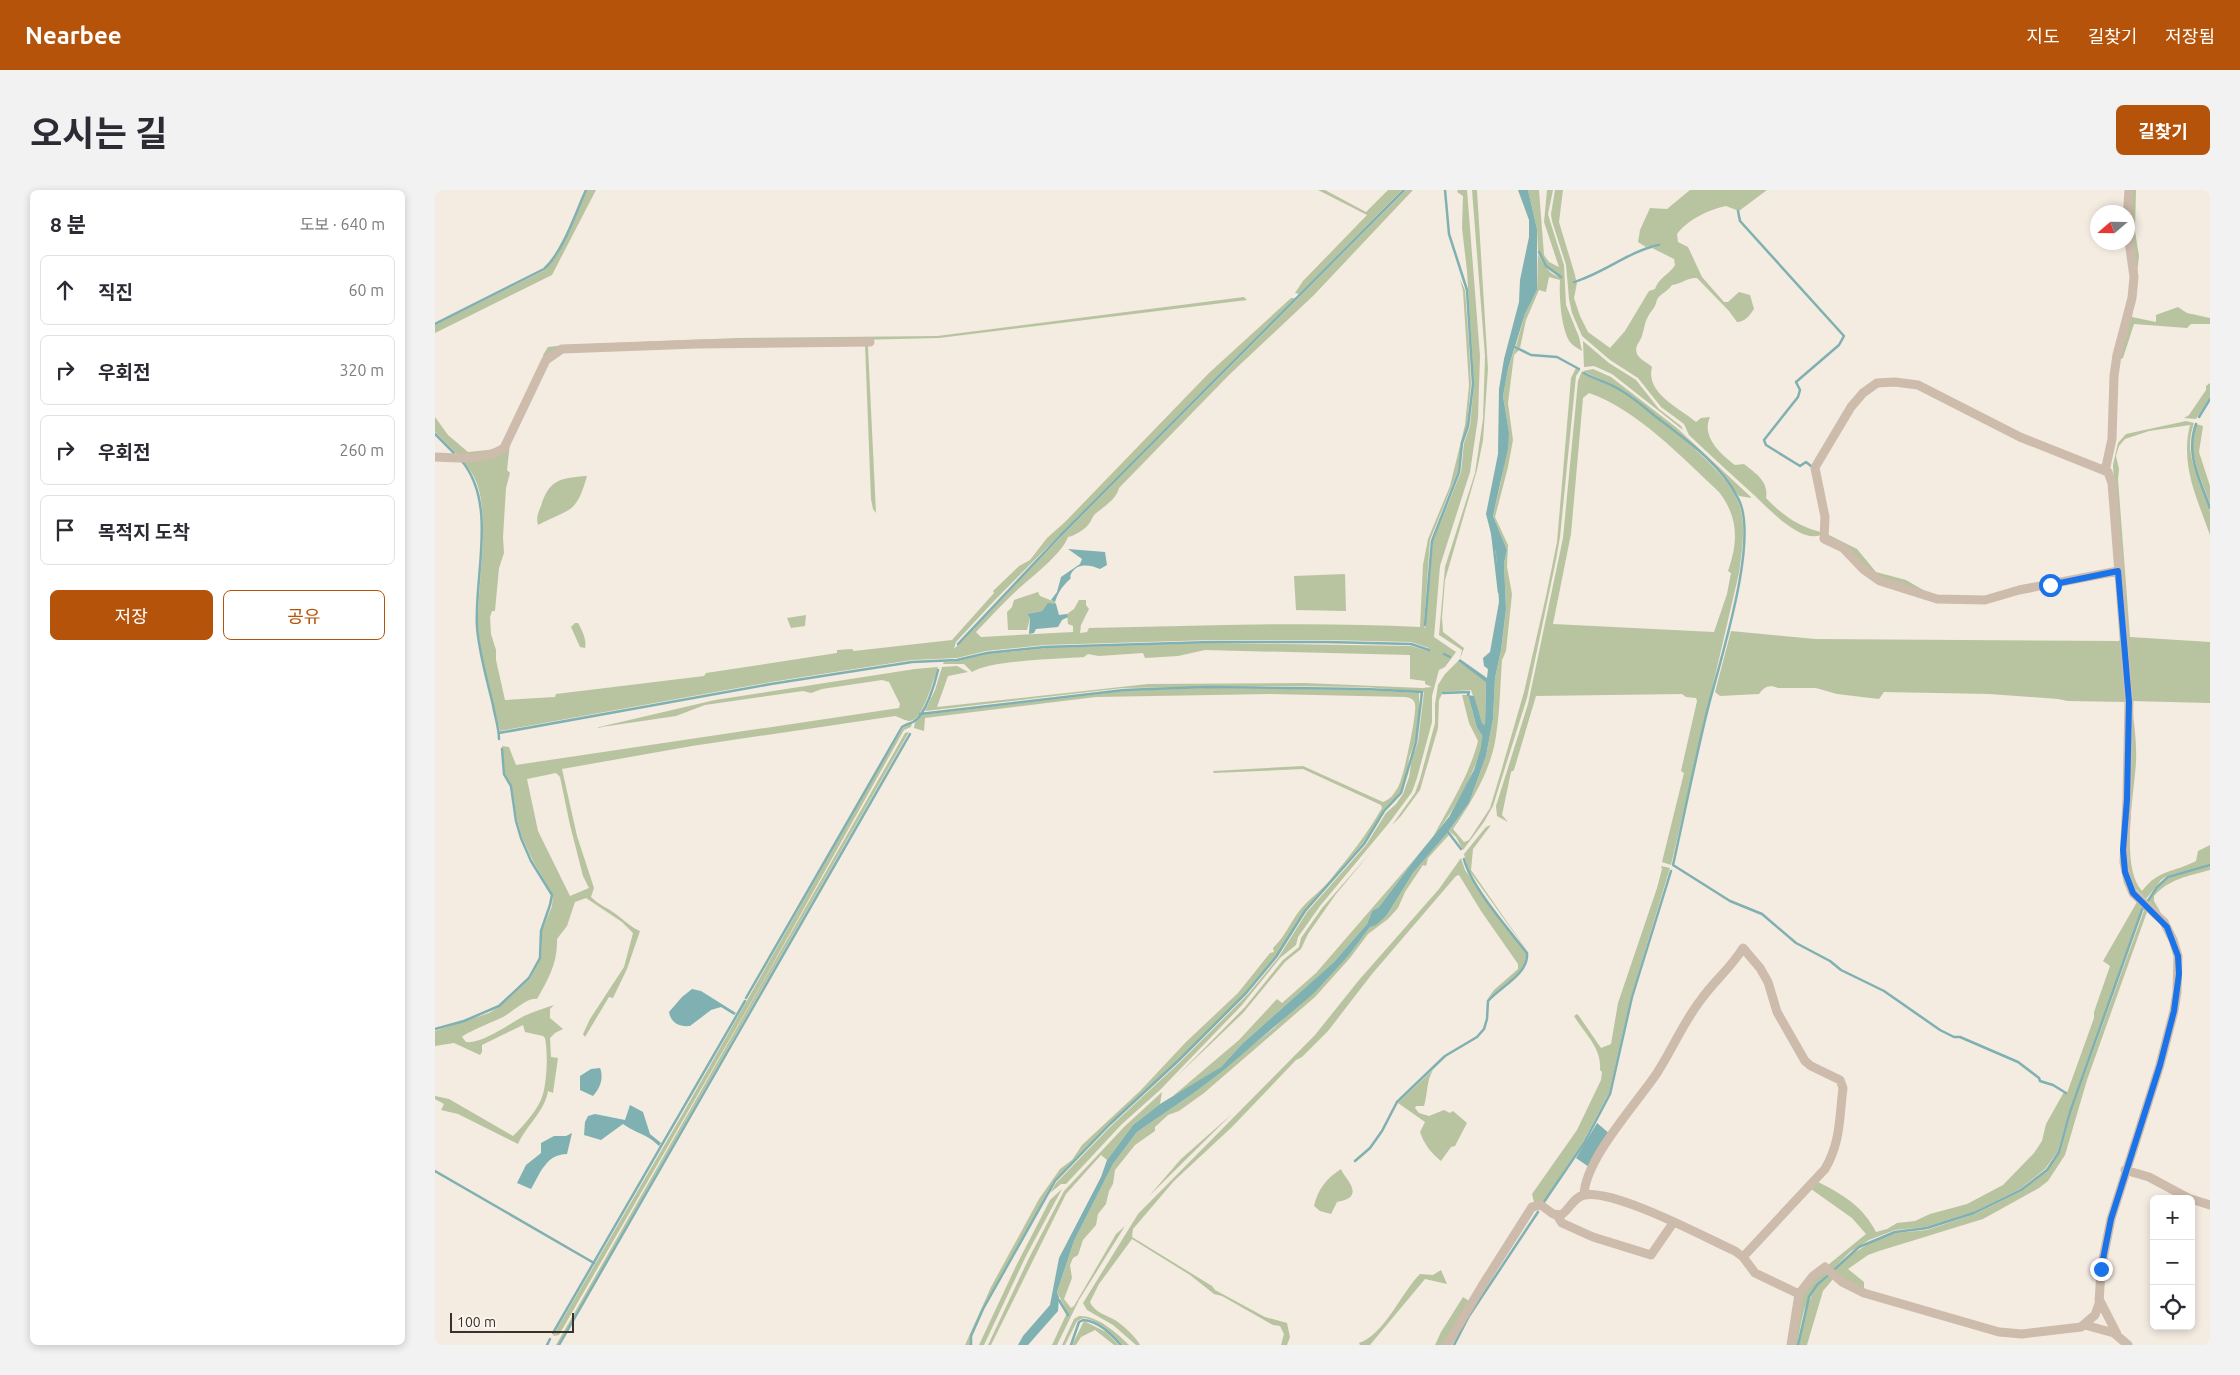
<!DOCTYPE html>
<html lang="ko">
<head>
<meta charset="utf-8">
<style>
  :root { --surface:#fff; --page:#f2f2f3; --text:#2b2b33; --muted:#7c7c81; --line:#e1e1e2; --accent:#b45309 }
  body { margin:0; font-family:Ubuntu,"Noto Sans KR",sans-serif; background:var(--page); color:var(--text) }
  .controls { position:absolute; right:15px; bottom:15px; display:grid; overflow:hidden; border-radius:8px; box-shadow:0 2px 8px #0003 }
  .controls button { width:45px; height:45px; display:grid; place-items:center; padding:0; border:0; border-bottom:1px solid var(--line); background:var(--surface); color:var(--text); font:25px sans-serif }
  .compass { position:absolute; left:1655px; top:15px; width:45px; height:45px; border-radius:50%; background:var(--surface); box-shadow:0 2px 8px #0003; rotate:250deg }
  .scale { position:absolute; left:15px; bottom:12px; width:124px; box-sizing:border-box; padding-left:5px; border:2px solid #3b302b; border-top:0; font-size:14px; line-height:18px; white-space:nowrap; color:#3b302b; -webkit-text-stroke:4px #fbf5ee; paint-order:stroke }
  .stop { position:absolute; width:15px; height:15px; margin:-11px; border:4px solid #1a73e8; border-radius:50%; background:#fff }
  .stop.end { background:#1a73e8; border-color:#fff; box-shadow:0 1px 5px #0008 }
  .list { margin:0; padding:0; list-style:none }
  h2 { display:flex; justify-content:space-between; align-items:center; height:65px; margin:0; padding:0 20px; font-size:21px }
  h2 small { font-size:16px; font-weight:400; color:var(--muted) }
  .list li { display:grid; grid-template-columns:32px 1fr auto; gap:15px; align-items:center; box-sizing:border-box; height:70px; margin:0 10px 10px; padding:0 10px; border:1px solid var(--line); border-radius:8px }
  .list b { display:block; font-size:19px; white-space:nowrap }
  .list em { font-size:16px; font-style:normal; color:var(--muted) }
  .actions { display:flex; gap:10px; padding:15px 20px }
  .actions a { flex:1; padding:11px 0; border:1px solid var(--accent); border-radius:8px; text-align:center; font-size:18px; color:var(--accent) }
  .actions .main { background:var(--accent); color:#fff }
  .icon { flex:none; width:28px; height:28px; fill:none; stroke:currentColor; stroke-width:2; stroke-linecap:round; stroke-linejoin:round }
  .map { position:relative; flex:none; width:1775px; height:1155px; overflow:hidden; border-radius:8px }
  header { display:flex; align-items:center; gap:30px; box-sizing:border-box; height:70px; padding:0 25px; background:var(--accent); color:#fff }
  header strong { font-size:24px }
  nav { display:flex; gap:28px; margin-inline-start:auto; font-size:18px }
  .intro { display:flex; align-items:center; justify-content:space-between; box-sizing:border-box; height:120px; padding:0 30px }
  h1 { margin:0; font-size:35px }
  .button { padding:12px 22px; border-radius:8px; background:var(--accent); color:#fff; font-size:18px; font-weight:700 }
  main { display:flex; gap:30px; padding:0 30px }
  aside { flex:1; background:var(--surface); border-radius:8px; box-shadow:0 2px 8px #0003 }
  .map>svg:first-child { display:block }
  .green { fill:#b8c4a0; fill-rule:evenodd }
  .water { fill:#7fb0b2 }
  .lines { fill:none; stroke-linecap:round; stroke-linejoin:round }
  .stream { stroke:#7fb0b2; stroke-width:2.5 }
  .minor { stroke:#cdbbac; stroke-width:9 }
  .route { stroke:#1a73e8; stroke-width:6 }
</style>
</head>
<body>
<header>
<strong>Nearbee</strong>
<nav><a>지도</a><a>길찾기</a><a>저장됨</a></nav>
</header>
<div class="intro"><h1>오시는 길</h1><a class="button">길찾기</a></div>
<main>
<aside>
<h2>8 분<small>도보 · 640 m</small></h2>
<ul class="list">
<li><svg class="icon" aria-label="ahead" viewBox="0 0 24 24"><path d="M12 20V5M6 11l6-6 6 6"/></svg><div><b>직진</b></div><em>60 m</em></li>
<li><svg class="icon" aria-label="right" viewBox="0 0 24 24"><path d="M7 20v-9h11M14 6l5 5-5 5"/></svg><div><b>우회전</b></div><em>320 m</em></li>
<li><svg class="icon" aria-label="right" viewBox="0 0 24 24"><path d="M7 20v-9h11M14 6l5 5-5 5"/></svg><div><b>우회전</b></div><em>260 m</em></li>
<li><svg class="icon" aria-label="arrive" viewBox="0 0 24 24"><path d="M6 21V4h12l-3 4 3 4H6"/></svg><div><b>목적지 도착</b></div></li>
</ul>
<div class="actions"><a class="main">저장</a><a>공유</a></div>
</aside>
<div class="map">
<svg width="1775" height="1155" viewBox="0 0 1775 1155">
  <rect width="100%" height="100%" fill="#f4ebe1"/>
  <path class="green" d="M152 0H161L117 85 0 143V135L110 80 122 65Z
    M883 0H890L931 22 953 0H967L864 104 860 103 868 91 932 25Z
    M971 0H978L879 105 794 185 684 298C682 309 667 318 660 324 657 327 656 332 653 335 649 340 639 346 633 347 626 366 592 390 577 405 564 417 553 430 541 442L546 447 638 442V436L633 434 632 424 639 419 644 410H651V415L654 419 646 435 645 443 652 442 654 438C764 436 874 431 985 437L988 375 993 349 1015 296 1030 235 1034 195 1028 101 1025 89 1030 100 1034 154 1036 194 1032 236 1026 253 1023 281 995 350 989 435 990 439 998 351 1026 282 1029 253 1035 236 1039 194 1032 81 1027 38 1028 6 1022 2 1023 0H1032L1045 166 1043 228 1035 282 1005 376 999 447 1021 462 1010 477 1004 480 997 506V532L982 588 977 602 954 633 885 716 863 747 861 755 845 768 807 815 725 900 687 934 631 994H626L615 1003 621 993 676 936 745 872 813 804 843 768 872 722 931 655 951 623 961 614 968 604 974 587 977 568 983 552 989 502 930 497 838 496 688 498 490 521 500 500 507 477 522 476 533 482 513 486 502 517 713 494 870 493 987 498 997 497 990 494V491L975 489V465L770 460 743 466 710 468 708 463 664 466 653 464 649 467C625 469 554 470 537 482L529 474H508L509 472 523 471 553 464 612 458 778 453 976 456 993 461 994 458 976 452 892 450H777L610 455 551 461 522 468 477 470 336 492 65 541C57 507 45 471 43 436 42 396 57 321 39 287 36 280 30 274 25 268L43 269 75 253 72 280 75 283 71 298 68 347 69 363 64 378 60 421H57L55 427 56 444 61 460V470L70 510 120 507 121 504 269 486 271 483 402 463V460L417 459 419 461 517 450 559 403 558 401 584 376 595 370 612 348 630 332 774 183 856 108H860L558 412 521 452 519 459 626 347Z
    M1037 0H1042L1053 179 1048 250 1042 280 1010 390 1007 427 1008 442 1029 458 1025 469 1027 460 1004 445 1010 377 1040 283 1048 229 1050 166Z
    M1093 0H1104L1109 65 1114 72 1124 77 1109 32 1112 0H1118L1113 24 1115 31 1129 75 1131 115 1144 147 1147 161C1143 158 1138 156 1135 152 1126 139 1124 106 1125 90L1114 87 1111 102 1104 100 1091 130 1085 158 1081 156 1090 124 1102 100 1103 64C1109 75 1115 86 1126 87L1111 76 1103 61 1102 39Z
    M1120 0H1128L1124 32 1140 85 1141 90 1138 91 1142 93 1139 108 1145 126 1153 142 1175 158 1190 141 1214 101 1220 99C1223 88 1235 84 1240 75L1239 69 1217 58 1225 56V54L1211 57 1203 52 1205 40 1215 18 1232 19 1255 0H1332L1304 21 1291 16C1275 19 1252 30 1242 44L1243 52 1253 57 1267 87 1289 112H1293L1304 102 1315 105 1319 119C1315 125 1310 132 1302 132L1294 121 1262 88C1253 87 1246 94 1237 95 1233 101 1227 103 1223 108 1221 111 1221 116 1218 119 1209 131 1211 133 1207 146 1205 152 1199 156 1202 164 1205 170 1212 172 1217 177 1210 203 1244 218 1261 232L1266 228 1275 227C1266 246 1285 264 1300 275L1309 274C1320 283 1334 291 1331 308 1348 326 1364 337 1389 343 1369 358 1332 317 1319 305 1297 285 1275 265 1254 245L1249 234 1226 217 1203 188 1175 170 1147 146 1137 123 1134 109 1131 75 1117 31 1116 24Z
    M1696 0H1701L1700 41 1704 66 1697 127 1721 132V125L1743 117 1752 123 1775 128V134H1756L1752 138 1699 134 1688 168 1684 170 1698 109 1695 45Z
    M809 107 812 110 504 148 126 157 109 169 108 165 113 157 130 155 303 148 502 146Z
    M1148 151 1174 173 1201 190 1224 219 1246 236 1248 240 1177 184 1159 176 1149 177Z
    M430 154 433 157 441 323 438 319 436 309Z
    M1080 158 1084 160 1079 165 1073 213 1078 250 1073 277 1060 327 1073 355 1072 377 1077 404 1071 461 1067 470C1065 497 1065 525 1060 552 1054 583 1036 613 1018 639L1029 652 1034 650 1055 618 1065 585 1089 502 1111 406 1122 352 1136 188 1141 178 1145 180 1141 186 1125 347 1121 370 1092 508 1058 616 1049 632 1028 660 1021 647 1014 641 1034 613 1051 566 1058 529 1060 488 1066 460 1071 419 1069 373 1072 360 1058 326 1066 291 1074 242 1068 206 1073 179Z
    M1158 179 1176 187 1242 238 1317 308 1304 306 1273 268 1243 242 1188 201 1148 181Z
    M1147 181C1158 191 1175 194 1188 202 1217 221 1292 280 1303 311 1312 334 1307 360 1304 383L1236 675 1227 672 1249 583 1246 581 1262 511 1261 508 1251 507 1247 504 1101 506 1079 580 1076 582 1067 625 1073 632 1062 626 1061 616 1093 514 1128 348 1143 191ZM1154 203C1200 218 1249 269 1284 302 1304 328 1303 352 1293 381L1296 383 1292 404 1279 442 1118 434 1136 344 1148 208Z
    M1775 193V207L1761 229 1749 228 1754 225 1771 200V196Z
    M0 227 13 245 33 262 63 259 59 262 23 265 0 242Z
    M1751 231 1759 233C1746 271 1769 287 1775 322 1775 329 1775 338 1775 345 1762 308 1745 275 1755 235L1714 241 1690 249 1684 256 1681 266 1684 279 1683 289 1695 447 1775 452V513L1696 511C1699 531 1702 552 1701 572 1699 605 1685 677 1707 701 1724 679 1738 683 1761 671L1763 661 1775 655V674L1732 686 1726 690 1711 709 1699 697 1693 682 1696 598 1678 275 1683 253 1691 244Z
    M1761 234 1768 236 1764 262 1775 296V314C1766 286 1751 264 1761 234Z
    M152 286C141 325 135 318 103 335 101 328 103 323 106 316 114 289 126 288 152 286Z
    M1392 344 1422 359 1441 382 1471 390 1495 404 1444 389 1392 348Z
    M910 384 911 421 861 420 859 386Z
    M603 402 605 406 620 412 621 414H613L607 421 592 424 595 428 592 440H573L572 422 577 417 579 410Z
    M371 425 370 436 356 438 352 428Z
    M140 433H143C147 440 152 450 150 458L145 457 136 437Z
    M1296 441 1380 449 1684 451 1687 446 1691 512 1633 511 1623 509 1554 504 1449 502 1444 509 1402 504 1381 498H1343C1334 494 1329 497 1324 504L1285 506 1280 502Z
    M1023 471 1051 491 1050 535 1047 533 1036 500 1008 502 1004 510 1003 538 985 600 966 626 957 635 980 603 985 589 1000 533V514L1003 495 1010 484Z
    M503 477C499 487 488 532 474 531 471 531 464 527 460 526L257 556 127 579 142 646 159 698 156 707C164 715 173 718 182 725 190 731 196 737 205 741L192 779 178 808 174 807 150 847 148 844 155 829 189 777 198 743 187 732 151 708 140 712 132 736 122 749C123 772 113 790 102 809 92 807 78 822 68 827 60 831 30 843 27 847L31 852C47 854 74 834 89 826 98 822 109 818 119 815L115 819V828L128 839 120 843 115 848 116 867 123 868 118 903 113 901C110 921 91 936 83 954L23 924 6 920 9 914 0 909V906L14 909 78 946C89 935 104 919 108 904 112 890 113 863 110 848L108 846 90 842 88 835 47 855V862L45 865 19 853 0 856V841L54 823 64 817 95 789 106 768 107 741 117 716 118 705 98 671 87 647 82 630 77 596 70 583 67 556 74 557 81 575 464 518 465 514 454 492 447 490 387 499 376 503 368 501 270 515 241 526 160 538 280 510 480 479ZM121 583 125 587 135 635 148 686 154 698 135 706 103 641 92 589Z
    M771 498 931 500 984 503V526L980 552 974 568 972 586 965 603 959 612 949 621 928 653 870 721 841 766 811 802 744 870 674 934 619 991 547 1119 535 1146 536 1155H530L556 1097 604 1009 625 979 637 970 647 955 705 901 751 852 803 803 835 763 839 762 838 758C852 744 854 734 865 720 874 709 886 701 895 690 914 667 932 644 947 618L946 615 868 579 779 583 778 581 868 576 948 612C956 609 960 603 964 595 969 585 982 524 980 514 979 509 975 508 971 507L835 504 661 507 490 528 489 541 479 538 480 532 485 525 689 501Z
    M1027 505H1033L1042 538 1049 548C1041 582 1020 620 998 647 1015 615 1034 586 1043 551L1034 533Z
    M477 533 476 537 469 540 326 795 124 1145 118 1146 247 925 441 583 468 538Z
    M474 542 123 1155H121L470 543Z
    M1056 635 1038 659 1036 680 1093 762 1033 679 1029 664 1051 637Z
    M1012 643 1014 645 993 668 991 676 988 675 970 702 963 718 953 729 933 744 915 768 880 807 769 903 744 921 733 925 720 937V941L700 955 680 980 678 994 674 1001 671 1014 663 1024 661 1035 648 1050 643 1065 638 1068 635 1075 637 1088 629 1109 636 1118 639 1116 681 1044 690 1036 644 1110 622 1155H617L631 1125H634L622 1102 639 1051 678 974 702 942 756 905 839 838 914 765 935 737 952 725 978 683Z
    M936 662 901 704 873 744 866 759 850 772 808 823 741 887 810 817 848 770 864 757 866 748 887 718Z
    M983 665 944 717 937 721 932 734 899 772 807 854 786 877 755 898 738 906 804 850 842 809 847 813 881 783Z
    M1026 668 1030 680 1091 763C1093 784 1063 797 1051 811L1059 800 1083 779V774L1046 721 1024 685 1021 686 937 784 893 841 867 867 861 870 798 936 739 991 698 1039 697 1047 777 1096 780 1100 830 1127 852 1133 855 1147 852 1155H846L849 1144 845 1136 838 1135 787 1106 779 1104 755 1085 697 1049 664 1094 655 1112C659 1122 671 1125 680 1130 689 1136 700 1146 705 1155H701L678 1135 652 1120 648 1113 703 1024 880 845 924 790 1004 699Z
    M1226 676 1235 678 1196 807 1174 903 1148 952 1108 1012H1099L1097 1004 1142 940 1166 890 1167 882 1165 880C1167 858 1150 844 1139 826L1142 824 1144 826 1166 858 1176 854 1183 813 1222 698 1227 679Z
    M1775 676V680C1753 686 1734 689 1719 706V711L1726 723 1713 711 1723 697 1733 688Z
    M1702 712 1708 716 1634 922 1623 961 1610 979 1585 999 1539 1022 1491 1037 1460 1040 1434 1050 1415 1062 1398 1079 1393 1075 1431 1044 1417 1028 1376 999 1383 992C1407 1004 1428 1016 1441 1042L1452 1039 1462 1033 1480 1031 1495 1024 1532 1014 1568 995 1599 963 1607 951 1611 934 1629 902 1632 903 1659 828V822L1675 776 1668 771Z
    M1710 718 1713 719 1652 890 1630 965 1613 991 1604 998 1548 1029 1444 1061 1433 1065 1413 1079 1429 1092V1102L1397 1082 1417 1064 1435 1053 1461 1043 1492 1040 1540 1024 1586 1001 1612 981 1625 962 1636 922Z
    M998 880C991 892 993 903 989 916H981L980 918 984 923 994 926 1009 920 1015 923 1018 921 1032 933 1020 956 1016 957 1006 971C996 963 989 954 985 942L990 932 963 913Z
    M727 902 725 914 698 935 672 970 666 965 631 1004 556 1155H553L594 1068 629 1001 689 937Z
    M797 924 714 1006 746 969Z
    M906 979C908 986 925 1000 914 1008 911 1010 906 1011 902 1012L896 1024 885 1021 879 1016C883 999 891 989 906 979Z
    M627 999 591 1066 549 1155H544L581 1076 615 1010Z
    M1006 1080 1012 1094 990 1089 935 1155H925L924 1153C950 1144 966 1103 985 1084L998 1085Z
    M1387 1081 1393 1083C1369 1104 1368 1125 1362 1155H1358L1365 1104Z
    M1394 1084 1399 1088 1388 1101 1372 1155H1364C1370 1126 1370 1105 1394 1084Z
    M1028 1107 1034 1111 1009 1155H1000L1006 1142Z
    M644 1126C662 1125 682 1143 694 1155H688C677 1144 665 1130 648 1128L642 1131 630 1155H627L639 1129Z
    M649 1131 671 1142 684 1155H679L660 1140 646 1147 641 1155H637Z"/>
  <path class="water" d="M1083 0H1093L1102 39V100L1090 124 1073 179 1068 206 1074 242 1073 258 1058 326 1072 360 1069 373 1071 419 1066 460 1060 488 1058 529 1051 566 1034 613 1013 642 978 683 952 725 941 735 935 737 914 765 879 803 790 879 756 905 702 942 678 974 639 1051 622 1102 624 1107 623 1121 593 1155H583L588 1146 615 1115 624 1068 666 987 672 970 698 935 725 914 786 877 807 854 899 772 932 734 937 721 944 717 983 665 1014 627 1039 580 1049 548 1042 538 1033 505 1039 506 1047 533 1050 535 1051 492 1023 471 1025 469 1052 488 1053 479 1049 476 1048 468 1055 462 1064 412 1061 363 1051 324 1063 264 1064 199 1069 169 1084 112 1085 90 1094 47V30Z
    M633 359 670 362 672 375 665 379C656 375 642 372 636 384 634 389 638 387 633 391 626 398 623 403 620 412L616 410 622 402 626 387 645 374 647 369Z
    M613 413 621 414 624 425 632 424 633 427 627 430 623 437 601 439 599 443 594 444 595 428 592 424 607 421Z
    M257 799 266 801 301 823 299 825 286 817 276 820 255 836C244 837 236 833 234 822L247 807Z
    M165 878C169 888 165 898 158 906L145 900V886L156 879Z
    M195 915 208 922 215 944 226 953 224 956C211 943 202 944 188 934L166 950 149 945 150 932 153 926 160 924 190 930Z
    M1162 933 1175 944 1154 977 1141 968Z
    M137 943 132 964C111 964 105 984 96 999L82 993 91 975 106 963V953L119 946H131Z"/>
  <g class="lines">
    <path class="stream" d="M1303 21 1305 31 1409 146 1404 155 1361 192 1365 200 1363 207 1329 250 1331 255 1365 276 1371 272 1376 276
      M1104 62 1111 76 1126 87
      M1139 92C1169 83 1194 61 1224 55
      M0 134 109 79C128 62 140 24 151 0
      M1080 157 1096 165 1122 167 1144 179
      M1149 183C1161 190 1175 193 1187 201 1199 208 1209 217 1220 226 1250 249 1286 274 1303 308 1326 350 1282 479 1271 526 1259 576 1249 625 1238 675L1295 711 1327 724 1361 753 1395 771 1406 780 1449 801 1505 840 1519 847H1525L1583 872 1604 888 1605 891 1618 895 1631 903
      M1764 227 1775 209
      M1761 234C1750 265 1765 289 1775 318
      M0 244 19 263
      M26 270C63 313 39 385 42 437 44 463 52 490 58 515 60 527 64 538 64 549
      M1057 341 1064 402
      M990 435 997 351 1024 282 1027 253 1033 236 1038 194 1032 100 1014 44 1010 0
      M523 454 625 346 969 0
      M1009 464 1015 467
      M1008 503 1034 502 1033 505
      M485 524 689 500 771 497 931 499 987 502 981 552 966 603 949 621 929 654 870 721 841 767 811 803 744 870 675 934 620 991 548 1119 536 1146V1155
      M64 543 336 494 477 472 522 470 552 463 610 457 777 452H892L976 454 994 460
      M1047 558 1049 544
      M1013 642 1026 659
      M311 808 467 537C471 534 474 534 478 532 491 525 500 493 503 480
      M0 839 29 831 64 816 94 788 105 768 106 741 115 715 117 705 96 671 86 648 81 631 76 596 69 584 67 559
      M920 971 935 958 947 941 962 912 1010 866 1042 847 1049 839 1052 829 1053 811C1065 797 1094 784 1092 763 1075 741 1035 695 1029 669
      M0 981 159 1073
      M1109 1012 1149 953 1175 904 1197 807 1236 681
      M624 1110 633 1125
      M118 1143 310 811
      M112 1155 115 1149
      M124 1155 475 544
      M636 1155 644 1132 648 1130C664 1131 676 1144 686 1155
      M1019 1155 1034 1126 1103 1022
      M1363 1155 1374 1107 1382 1095 1424 1057 1460 1042 1492 1038 1539 1023 1586 1000 1612 980 1624 962 1635 922 1707 720 1722 697 1733 687 1775 675"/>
    <path class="minor" d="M1692 30 1694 0
      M0 267C21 268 51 271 69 258L111 170 127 159 262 154 435 152
      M1670 281 1677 249 1679 186 1682 165 1697 108 1699 87 1692 37
      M1690 980 1714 987 1755 1009
      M1149 1005C1150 969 1202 913 1222 883 1237 860 1248 833 1265 811 1278 792 1296 778 1308 758L1325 778 1333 792 1342 822 1370 871 1376 876 1405 890 1408 898C1404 929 1406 951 1390 979L1308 1067
      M1756 1009 1775 1015
      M1122 1025 1127 1033 1158 1047 1216 1065 1238 1033
      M1664 1109 1682 1144
      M1650 1135 1679 1143 1693 1155
      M1012 1155 1047 1096 1097 1017 1106 1015 1118 1024 1126 1025C1134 1020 1139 1007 1149 1005 1180 999 1269 1047 1300 1061L1308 1067 1320 1083 1364 1104
      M1356 1155 1364 1104 1378 1086 1390 1077 1407 1092 1429 1103 1564 1142 1587 1144 1646 1137 1660 1125 1664 1114 1666 1079 1676 1029 1725 875 1739 821 1742 802 1743 766 1738 750 1729 732 1698 703 1693 691 1689 672 1692 609 1694 512 1677 293 1673 282 1585 247 1483 195 1460 192 1442 193 1428 203 1416 217 1382 274 1380 278 1390 327 1389 349 1408 358 1428 379 1445 391 1502 409 1550 410 1584 400 1683 381"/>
  </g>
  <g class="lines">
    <path class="route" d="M1615 395 1683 381 1694 512 1692 610 1688 660 1690 682 1698 703 1732 737 1743 766 1744 784 1739 821 1725 875 1676 1029 1666 1079"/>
  </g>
</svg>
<div class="controls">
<button>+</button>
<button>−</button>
<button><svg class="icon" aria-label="locate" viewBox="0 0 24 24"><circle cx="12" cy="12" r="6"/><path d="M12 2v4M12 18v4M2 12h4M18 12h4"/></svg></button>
</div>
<svg class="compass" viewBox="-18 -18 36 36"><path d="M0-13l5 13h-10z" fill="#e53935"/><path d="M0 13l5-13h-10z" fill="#7c7c81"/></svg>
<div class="scale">100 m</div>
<div class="stop" style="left:1615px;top:395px"></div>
<div class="stop end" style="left:1666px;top:1079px"></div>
</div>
</main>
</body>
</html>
